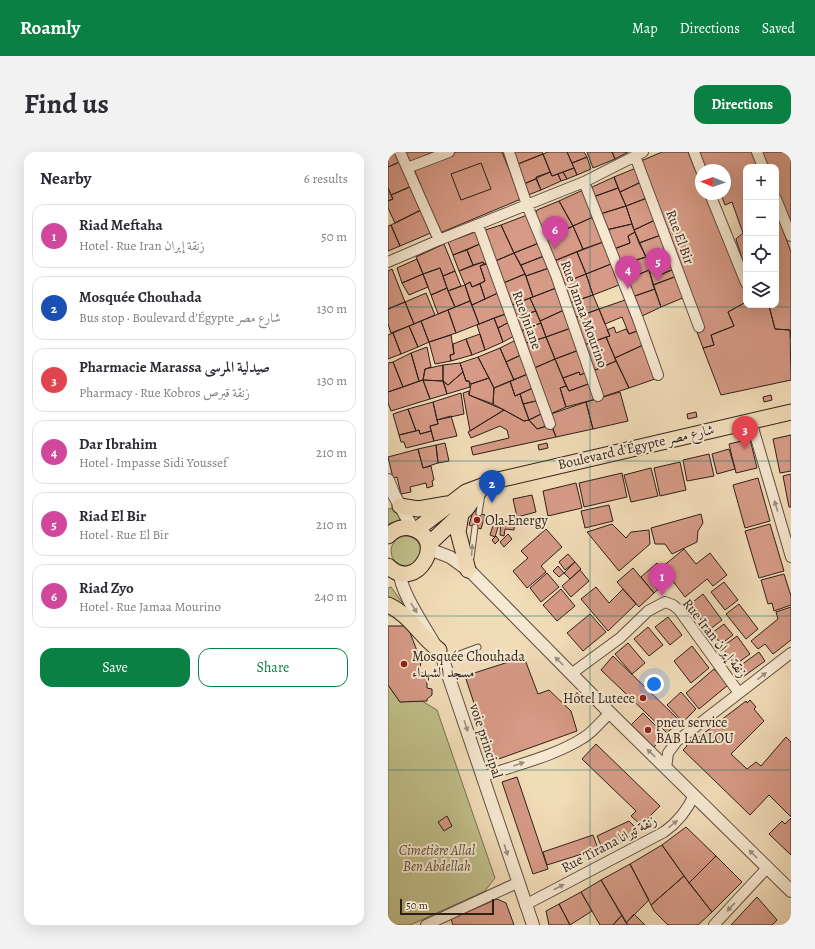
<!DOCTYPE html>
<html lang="en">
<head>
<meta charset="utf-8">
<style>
  :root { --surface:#fff; --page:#f2f2f3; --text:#2b2b33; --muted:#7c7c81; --line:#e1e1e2; --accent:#0b8043 }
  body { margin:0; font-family:Alegreya,Amiri,serif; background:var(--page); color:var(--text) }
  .controls { position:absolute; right:12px; top:12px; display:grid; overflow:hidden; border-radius:8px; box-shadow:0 4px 16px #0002 }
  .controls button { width:36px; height:36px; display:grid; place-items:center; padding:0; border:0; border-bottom:1px solid var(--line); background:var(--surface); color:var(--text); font:20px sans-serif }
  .compass { position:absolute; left:307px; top:12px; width:36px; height:36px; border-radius:50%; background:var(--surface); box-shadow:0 4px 16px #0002; rotate:272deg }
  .scale { position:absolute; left:12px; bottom:10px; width:94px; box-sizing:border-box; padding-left:4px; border:2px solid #2e1f19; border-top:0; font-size:11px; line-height:14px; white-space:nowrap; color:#2e1f19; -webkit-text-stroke:3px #f6e8d1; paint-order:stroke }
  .you { position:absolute; left:266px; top:532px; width:14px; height:14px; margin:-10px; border:3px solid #fff; border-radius:50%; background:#1a73e8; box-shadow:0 0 0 6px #1a73e833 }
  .badge { display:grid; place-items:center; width:26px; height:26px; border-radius:50%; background:var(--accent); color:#fff; font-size:13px; font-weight:700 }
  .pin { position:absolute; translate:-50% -33px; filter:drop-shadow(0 1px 2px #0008) }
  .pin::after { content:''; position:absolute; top:21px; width:14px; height:12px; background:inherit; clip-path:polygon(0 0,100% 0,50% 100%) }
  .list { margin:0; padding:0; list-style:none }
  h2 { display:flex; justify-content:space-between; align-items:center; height:52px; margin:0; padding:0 16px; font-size:17px }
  h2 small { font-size:13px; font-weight:400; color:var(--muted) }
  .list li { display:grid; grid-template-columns:26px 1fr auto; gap:12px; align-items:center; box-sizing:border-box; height:64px; margin:0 8px 8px; padding:0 8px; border:1px solid var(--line); border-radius:12px }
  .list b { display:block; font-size:15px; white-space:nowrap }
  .list p { margin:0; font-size:13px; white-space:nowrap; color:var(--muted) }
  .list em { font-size:13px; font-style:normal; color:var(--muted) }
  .actions { display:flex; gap:8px; padding:12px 16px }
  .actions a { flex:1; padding:9px 0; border:1px solid var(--accent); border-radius:12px; text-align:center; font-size:14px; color:var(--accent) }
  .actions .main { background:var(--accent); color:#fff }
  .icon { flex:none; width:22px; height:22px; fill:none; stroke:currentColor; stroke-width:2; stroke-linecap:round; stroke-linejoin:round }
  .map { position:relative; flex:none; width:403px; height:773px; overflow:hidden; border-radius:12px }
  header { display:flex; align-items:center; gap:24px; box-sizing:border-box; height:56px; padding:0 20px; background:var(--accent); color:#fff }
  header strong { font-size:19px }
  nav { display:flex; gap:22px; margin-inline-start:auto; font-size:14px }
  .intro { display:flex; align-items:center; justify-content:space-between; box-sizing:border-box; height:96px; padding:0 24px }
  h1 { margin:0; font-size:28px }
  .button { padding:10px 18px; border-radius:12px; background:var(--accent); color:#fff; font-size:14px; font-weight:700 }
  main { display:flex; gap:24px; padding:0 24px }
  aside { flex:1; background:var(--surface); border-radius:12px; box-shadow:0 4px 16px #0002 }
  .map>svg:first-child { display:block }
  .green { fill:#c0bf8a; stroke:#776f52 }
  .building { fill:#d69a86; stroke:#2e1f19 }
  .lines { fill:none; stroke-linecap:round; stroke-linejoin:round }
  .service-casing { stroke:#5f4e41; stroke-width:7 }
  .minor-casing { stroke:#5f4e41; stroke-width:12 }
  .tertiary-casing { stroke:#5f4e41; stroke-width:14 }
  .primary-casing { stroke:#2e1f19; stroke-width:17 }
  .service { stroke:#f6e8d1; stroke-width:5 }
  .minor { stroke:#f6e8d1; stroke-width:10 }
  .tertiary { stroke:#f6e8d1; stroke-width:12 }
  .primary { stroke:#f1dcb8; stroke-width:15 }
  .oneway { fill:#9c8e7e }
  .grid { fill:none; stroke:#0f766e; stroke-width:1; stroke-opacity:0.55 }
  .poi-dot { fill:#8f2418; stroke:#f6e8d1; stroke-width:1.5 }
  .labels { text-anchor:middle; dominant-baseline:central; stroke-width:4; stroke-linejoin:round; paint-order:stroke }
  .street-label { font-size:14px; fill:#2e1f19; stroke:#f6e8d1 }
  .poi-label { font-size:14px; fill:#2e1f19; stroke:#f6e8d1; text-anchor:start }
  .park-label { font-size:14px; font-style:italic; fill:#5a4f3b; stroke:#f6e8d1 }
</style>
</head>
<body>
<header>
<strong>Roamly</strong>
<nav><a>Map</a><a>Directions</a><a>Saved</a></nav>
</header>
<div class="intro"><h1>Find us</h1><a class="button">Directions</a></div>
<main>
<aside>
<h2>Nearby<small>6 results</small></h2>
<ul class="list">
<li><span class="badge" style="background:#d1479c">1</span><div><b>Riad Meftaha</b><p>Hotel · Rue Iran زنقة إيران</p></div><em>50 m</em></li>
<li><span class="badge" style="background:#1a4fb4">2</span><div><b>Mosquée Chouhada</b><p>Bus stop · Boulevard d'Égypte شارع مصر</p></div><em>130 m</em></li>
<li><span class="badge" style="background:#e0444e">3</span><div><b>Pharmacie Marassa صيدلية المرسى</b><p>Pharmacy · Rue Kobros زنقة قبرص</p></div><em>130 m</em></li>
<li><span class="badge" style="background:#d1479c">4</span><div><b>Dar Ibrahim</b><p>Hotel · Impasse Sidi Youssef</p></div><em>210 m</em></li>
<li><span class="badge" style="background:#d1479c">5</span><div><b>Riad El Bir</b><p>Hotel · Rue El Bir</p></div><em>210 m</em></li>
<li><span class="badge" style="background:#d1479c">6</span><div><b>Riad Zyo</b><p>Hotel · Rue Jamaa Mourino</p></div><em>240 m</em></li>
</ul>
<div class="actions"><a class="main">Save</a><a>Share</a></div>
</aside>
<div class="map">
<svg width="403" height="773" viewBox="0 0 403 773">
  <rect width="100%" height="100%" fill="#f1dcb8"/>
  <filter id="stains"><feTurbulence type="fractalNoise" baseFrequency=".005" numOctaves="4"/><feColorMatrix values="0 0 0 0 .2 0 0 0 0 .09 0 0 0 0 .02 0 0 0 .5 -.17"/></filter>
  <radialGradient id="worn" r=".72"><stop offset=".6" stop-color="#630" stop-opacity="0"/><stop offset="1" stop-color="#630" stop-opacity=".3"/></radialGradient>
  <path class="green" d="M8 356 14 367 0 372V357Z
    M3 399a15 15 0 1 1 30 0a15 15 0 1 1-30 0Z
    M3 435 26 467 0 448V436Z
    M0 533 12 550 34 549 49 558 107 726 97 739 22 773H0Z"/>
  <path class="building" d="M0 0H10L14 9 0 15Z
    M15 0H43L44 2 20 12Z
    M68 0H114L133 47 52 81 26 17Z
    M125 0H154L155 2 130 12Z
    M160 0H179L186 16 164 24 155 2Z
    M179 0H196L199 5 184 11Z
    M199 0H224L227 7 205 16Z
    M224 0H240L227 7Z
    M274 0H300L313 32V42H317L358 136V150L340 160 346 174 323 183 326 193 315 196 309 180 313 176 253 9Z
    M310 0H364L371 15H358V119L348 87 355 81 344 50 337 53 333 42H337V18H319Z
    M372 0H403V77L388 40V15H378Z
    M155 2 162 20 136 32 130 12Z
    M199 5 203 17 189 23 184 11Z
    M14 9 24 34 3 43 0 36V15Z
    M93 11 103 37 73 48 63 22Z
    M186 16 189 23 179 27 175 20Z
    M248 16 253 30 232 40 226 25Z
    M162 20 164 24 170 22 173 29 153 38 148 25Z
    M175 20 179 27 173 29 170 22Z
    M226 25 230 36 205 45 202 36Z
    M148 27 153 38 140 43 136 32Z
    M253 30 259 46 238 54 232 40Z
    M24 34 35 57 7 71 0 56V49L5 47 3 43Z
    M0 36 5 47 0 49Z
    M230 36 238 54 212 62 205 45Z
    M195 38 205 65 185 74 171 49Z
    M259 46 267 68 246 78 238 54Z
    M171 49 185 74 157 87 147 63 149 58Z
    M238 54 244 72 218 78 212 62Z
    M35 57 45 80 12 94 3 73Z
    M388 59 403 100V186L402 178 387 177 381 154 374 153H388Z
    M139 63 151 91 126 101 113 73Z
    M205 65 215 90 195 97 185 74Z
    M267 68 273 83 251 91 246 78Z
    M244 72 247 80 240 84 242 91 226 97 218 78Z
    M3 73 12 94 0 99V74Z
    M113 73 126 101 105 110 94 79Z
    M185 74 195 97 166 109 157 87Z
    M90 79 94 91 65 103 60 90Z
    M247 80 258 105 232 113 226 97 242 91 240 84Z
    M273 83 279 98 258 105 251 91Z
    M215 90 223 112 198 122 189 100Z
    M94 91 102 111 96 112 95 110 85 113 79 98Z
    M151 91 156 104 133 113 126 101Z
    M56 92 67 119 55 124 52 116 35 122 28 105Z
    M79 98 85 113 71 119 65 103Z
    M279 98 286 117 269 124 267 117 261 118 258 105Z
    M189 100 198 122 175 131 166 109Z
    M126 101 137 122 113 132 105 110Z
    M156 104 161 116 138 124 133 113Z
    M258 105 261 118 238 128 232 113Z
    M29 107 35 122 14 131 9 116Z
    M95 110 96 112 92 114 97 129 84 135 82 130 77 133 71 119Z
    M102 111 112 140 97 147 92 132 97 129 92 114Z
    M223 112 231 133 205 143 198 122Z
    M52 116 59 136 43 143 35 122Z
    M161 116 168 136 145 145 138 124Z
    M4 117 17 150 0 157V119Z
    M267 117 269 124 286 117 289 124 265 133 261 118Z
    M261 118 267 137 244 145 238 128Z
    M67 119 73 134 60 139 55 124Z
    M35 122 40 135 21 143 14 131Z
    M137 122 145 145 121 154 113 132Z
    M198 122 205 143 182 151 175 131Z
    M289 124 297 145 273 155 265 133Z
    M82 130 84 135 92 132 97 147 84 153 77 133Z
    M77 133 82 149 67 155 60 139Z
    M59 136 67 155 50 162 43 143Z
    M168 136 176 158 152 169 142 146Z
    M267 137 273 155 252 165 244 145Z
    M112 140 120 161 91 172 84 153Z
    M38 141 47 163 26 172 17 150Z
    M205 143 211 157 186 166 182 151Z
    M142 146 148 159 125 166 121 154Z
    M237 148 249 179 241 182 234 165 217 172 211 157Z
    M82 149 91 172 68 181 60 158Z
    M17 150 26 172 3 181 0 172V157Z
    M358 150V153L381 154 387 177 402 178 403 228 333 243 315 196 326 193 323 183 346 174 340 160Z
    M211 157 222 184 196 193 186 166Z
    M60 158 68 181 41 190 33 169Z
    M176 158 183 176 158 185 152 169Z
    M148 159 153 171 130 180 125 166Z
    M120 161 123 169 110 176 106 166Z
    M106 166 115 190 97 198 89 173Z
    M33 169 41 190 30 195 21 174Z
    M123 169 128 183 115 190 110 176Z
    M153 171 158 185 135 192 130 180Z
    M21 174 30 195 13 202 5 181Z
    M226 175 228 181 238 177 241 182 249 179 255 193 227 206 218 185 222 184 219 178Z
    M183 176 191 198 167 207 158 185Z
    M5 181 13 202 0 207V183Z
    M92 182 97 198 84 203 78 187Z
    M63 183 66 202 62 203 63 209 47 212 41 190Z
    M158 185 167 207 144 217 135 192Z
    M218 185 228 209 205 219 196 193Z
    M78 187 84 203 63 209 62 203 66 202 65 192Z
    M130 187 135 202 118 210 112 196Z
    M255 193 267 227 241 236 227 206Z
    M39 195 43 215 37 217 35 228 31 229 23 201Z
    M112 196 126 228 106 236 90 205Z
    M191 198 199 220 192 223 191 220 175 226 167 207Z
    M23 201 31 229 15 235 5 210Z
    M135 202 142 221 126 228 118 210Z
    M90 205 101 226 83 232 81 229H78L72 211Z
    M167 207 178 234 172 236 178 255 160 263 144 217Z
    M228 209 241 236 214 245 205 219Z
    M5 210 15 235 0 240V211Z
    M72 211 75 220 60 233 55 229V213Z
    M55 213V229L35 228 37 217Z
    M75 220 78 229H81L82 235 59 242 55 229 60 233Z
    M191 220 192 223 199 220 203 231 181 239 175 226Z
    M142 221 147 235 127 244 122 229Z
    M101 226 106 236 105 252 81 243 83 232Z
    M35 228 55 229 59 242 42 247Z
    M35 228 42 247 3 259 0 251V240Z
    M122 229 127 244 132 242 141 268 136 269 105 252 106 236Z
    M203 231 208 247 178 255 172 236 178 234 181 239Z
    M147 235 152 248 135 252 132 242Z
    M81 239V243L116 258 82 279 75 241Z
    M232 240 240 269 205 277 198 250Z
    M73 241 76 262 49 268 45 250Z
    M383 243 384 248 376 250 375 245Z
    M152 248 157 260 141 268 135 252Z
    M45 250 50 272 42 274 43 279 32 282 31 278 28 279 20 257Z
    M198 250 205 277 168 285 160 263Z
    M20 257 28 279 11 283 5 262Z
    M116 258 136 269 141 268 149 277 163 273 168 285 85 303 83 295 121 286 119 278 112 274 83 286 80 280Z
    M157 260 161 273 149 277 141 268Z
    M308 260 309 265 300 267 299 262Z
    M63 264 69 284 46 289 42 274 50 272 49 268Z
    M31 278 32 282 43 279 46 289 18 296 16 290H13L11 283Z
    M403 283V319L392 321 385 287Z
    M362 287 369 316 348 321 341 292Z
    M57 291 61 309 50 311 48 293Z
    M159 291 160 296 151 298 150 293Z
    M48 293 50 311 35 316 30 297Z
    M30 297 35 316 43 314 46 328 44 329 45 334 39 336 38 331 22 335 23 340 13 342 9 325 5 326 0 305Z
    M341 297 347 317 329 322 324 302Z
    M321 302 326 324 299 329 295 308Z
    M292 310 298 338 272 344 266 316Z
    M263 316 270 344 243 350 236 323Z
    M234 321 239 345 196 355 191 331Z
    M403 322V355H401L395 324Z
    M370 326 382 369 357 376 345 333Z
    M188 331 194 356 160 364 155 339Z
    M144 343 148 360 129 365 125 347Z
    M221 353 225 369 197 376 193 359Z
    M85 359 97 363 93 377 81 373Z
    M313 362 315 371 310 379 309 390 284 402 277 392H267L263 376Z
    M121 366 127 367 126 378 117 377 116 384 112 383 113 369 121 370Z
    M106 370 111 372 107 385 102 383Z
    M224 372 238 386 243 380 261 378 262 392 231 419 199 380Z
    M382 372 396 419 371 426 357 379Z
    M158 377 174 395 153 414 158 420 139 436 125 419 140 406 133 399Z
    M120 382 124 387 116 395 112 390Z
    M108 384 111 388 107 392 104 388Z
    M296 397 308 412 322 401 339 423 325 434 319 427 297 445 274 415Z
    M180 402 187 410 177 418 171 410Z
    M187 410 193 417 182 427 176 421Z
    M269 411 283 426 266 441 253 425Z
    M170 414 176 421 171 425 165 419Z
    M245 416 266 441 251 455 229 430Z
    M192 418 201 429 183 445 174 434Z
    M159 421 171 435 153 450 142 436Z
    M396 422 403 444V453L386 459 384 451 380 452 373 428Z
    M336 430 350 448 337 458 323 440Z
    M208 435 221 451 235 437 248 452 220 479 193 447Z
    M173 437 187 454 169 469 155 453Z
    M315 442 334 468 321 478 301 453Z
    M351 452 370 477 358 487 338 462Z
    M403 455V488L385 502 377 492 370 497 363 489 390 467 388 460Z
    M202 462 218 480 195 499 179 481Z
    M280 465 294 483 282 493 267 475Z
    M336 472 345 483 333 492 324 481Z
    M0 474H16L21 478 31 504H33L32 521H39V536L44 537V543L39 547V549L12 550 0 533Z
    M260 475 275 493 261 504 246 487Z
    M349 484 362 502 347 513 334 495Z
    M240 491 257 511 244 522 227 502Z
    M304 494 321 516 303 531 286 509Z
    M371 500 377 509 355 525 349 516Z
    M225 504 292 569 279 581 213 518Z
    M136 505 150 542 161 538 183 559 189 579 105 609 77 524Z
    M326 517 340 533 311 557 298 541Z
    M293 540 308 557 295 570 279 553Z
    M362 548 368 555 366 557 376 569 343 602 359 617 368 610 373 614 398 585 403 590V665L381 643 362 663 295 598 299 594 297 591 304 585 307 588 358 549 359 551Z
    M255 561 277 583 266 595 243 573Z
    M208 592 272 654 253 673 243 664 248 659 194 607Z
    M129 625 160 717 145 722 114 630Z
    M59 664 64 674 56 679 50 670Z
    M403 666V703L381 682 394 669 397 672Z
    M241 669 250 678 235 690 214 696 209 684Z
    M298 675 328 704 301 731 274 693Z
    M205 683 210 697 159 713 155 700Z
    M274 693 296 724 263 753 242 712Z
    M328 704 354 730 324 760 301 731Z
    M242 712 261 748 238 771 213 728Z
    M296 724 324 760 310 773H280L266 759 263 753Z
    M213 728 234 763 225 773H212L193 740Z
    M193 740 204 759 182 773 171 752Z
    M369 745 389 768 384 773H343Z
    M109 747 118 751 126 773H65L63 767Z
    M171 752 182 773H161L158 759Z
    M246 762 257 773H240L238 771Z
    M234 763 240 773H225Z"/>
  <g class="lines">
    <defs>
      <path id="service" d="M91 361 94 342
        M83 406 87 375
        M55 508 90 495"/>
      <path id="minor" d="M12 0 51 88
        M121 0 139 53 168 123 210 244
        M306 0 313 18
        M369 0 375 15
        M247 4 311 175
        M19 16 61 0
        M196 30 250 167 270 223
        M322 42 358 131
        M388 47 403 84
        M90 73 162 272
        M0 110 51 88 196 30 255 0
        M363 269 403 405
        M183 522 232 486 260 459 277 450 285 453 291 458 351 541
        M278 616 280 601 289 589 403 501
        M94 625C127 613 165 605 195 586 205 580 213 569 222 561
        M137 753 276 680C290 670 299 659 306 643
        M38 773 129 731
        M326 773 379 716"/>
      <path id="tertiary" d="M0 328 6 343 25 377
        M41 397 62 405 84 421 222 561 403 739
        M12 420C11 441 45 486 55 508L145 773"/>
      <path id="primary" d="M12 354 30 357 59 352
        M73 362 70 380 80 418
        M28 378 78 340 110 328 403 260
        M0 384C6 378 13 374 22 376 62 385 28 443 0 414
        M40 393 79 356 94 335
        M0 453C21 462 33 485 51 498"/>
    </defs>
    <use href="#service" class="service-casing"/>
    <use href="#minor" class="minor-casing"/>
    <use href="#tertiary" class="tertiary-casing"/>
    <use href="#primary" class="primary-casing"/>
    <use href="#service" class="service"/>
    <use href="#minor" class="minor"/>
    <use href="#tertiary" class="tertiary"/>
    <use href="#primary" class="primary"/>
  </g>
  <defs><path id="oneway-solid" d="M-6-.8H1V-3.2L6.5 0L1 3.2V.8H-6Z"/></defs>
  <g class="oneway">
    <use href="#oneway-solid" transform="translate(388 354) rotate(-107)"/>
    <use href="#oneway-solid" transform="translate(84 398) rotate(-86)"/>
    <use href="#oneway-solid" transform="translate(26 456) rotate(58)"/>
    <use href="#oneway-solid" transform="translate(171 509) rotate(-135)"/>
    <use href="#oneway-solid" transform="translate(374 524) rotate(-38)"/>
    <use href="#oneway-solid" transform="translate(78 574) rotate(72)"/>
    <use href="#oneway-solid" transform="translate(263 601) rotate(-136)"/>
    <use href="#oneway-solid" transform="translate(131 612) rotate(-19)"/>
    <use href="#oneway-solid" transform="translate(285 672) rotate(-39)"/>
    <use href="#oneway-solid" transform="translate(118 698) rotate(72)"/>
    <use href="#oneway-solid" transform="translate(365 702) rotate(-135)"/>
    <use href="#oneway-solid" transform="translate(171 735) rotate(-28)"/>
    <use href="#oneway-solid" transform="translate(343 755) rotate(133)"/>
  </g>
  <path class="grid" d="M202 0V773M0 155H403M0 309H403M0 464H403M0 618H403"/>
  <g class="poi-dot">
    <circle cx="89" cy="368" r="4"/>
    <circle cx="16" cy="512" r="4"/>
    <circle cx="255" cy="546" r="4"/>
    <circle cx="260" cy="578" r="4"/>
  </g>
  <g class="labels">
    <g class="street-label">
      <text transform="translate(292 85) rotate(70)">Rue El Bir</text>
      <text transform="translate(196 162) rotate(70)">Rue Jamaa Mourino</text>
      <text transform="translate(139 168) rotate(70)">Rue Jniane</text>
      <text transform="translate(248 295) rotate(-13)">Boulevard d'Égypte شارع مصر</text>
      <text transform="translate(327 486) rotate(52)">Rue Iran زنقة إيران</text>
      <text transform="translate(98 589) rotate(72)">voie principal</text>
      <text transform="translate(221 692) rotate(-28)">Rue Tirana زنقة تيرانا</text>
    </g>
    <g class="poi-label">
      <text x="97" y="368">Ola Energy</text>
      <text x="24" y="504">Mosquée Chouhada<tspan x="24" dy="16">مسجد الشهداء</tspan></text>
      <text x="247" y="546" text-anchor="end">Hôtel Lutece</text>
      <text x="268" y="570">pneu service<tspan x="268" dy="16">BAB LAALOU</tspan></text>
    </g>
    <g class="park-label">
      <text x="49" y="698">Cimetière Allal<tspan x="49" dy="16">Ben Abdellah</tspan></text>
    </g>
  </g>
  <rect width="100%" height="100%" filter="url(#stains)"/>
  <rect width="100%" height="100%" fill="url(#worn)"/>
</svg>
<div class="controls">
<button>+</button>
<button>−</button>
<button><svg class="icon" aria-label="locate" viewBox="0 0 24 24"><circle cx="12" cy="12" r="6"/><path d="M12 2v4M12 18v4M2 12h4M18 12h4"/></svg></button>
<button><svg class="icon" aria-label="layers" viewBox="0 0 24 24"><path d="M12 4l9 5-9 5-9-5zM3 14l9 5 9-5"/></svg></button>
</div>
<svg class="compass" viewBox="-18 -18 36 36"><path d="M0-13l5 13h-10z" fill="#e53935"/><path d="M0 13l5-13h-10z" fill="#7c7c81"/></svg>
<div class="scale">50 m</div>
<div class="you"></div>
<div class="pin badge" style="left:274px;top:444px;background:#d1479c">1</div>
<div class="pin badge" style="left:104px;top:351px;background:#1a4fb4">2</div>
<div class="pin badge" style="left:357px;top:297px;background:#e0444e">3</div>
<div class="pin badge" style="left:240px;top:137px;background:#d1479c">4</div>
<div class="pin badge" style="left:270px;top:129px;background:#d1479c">5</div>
<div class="pin badge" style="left:167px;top:97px;background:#d1479c">6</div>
</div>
</main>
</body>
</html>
